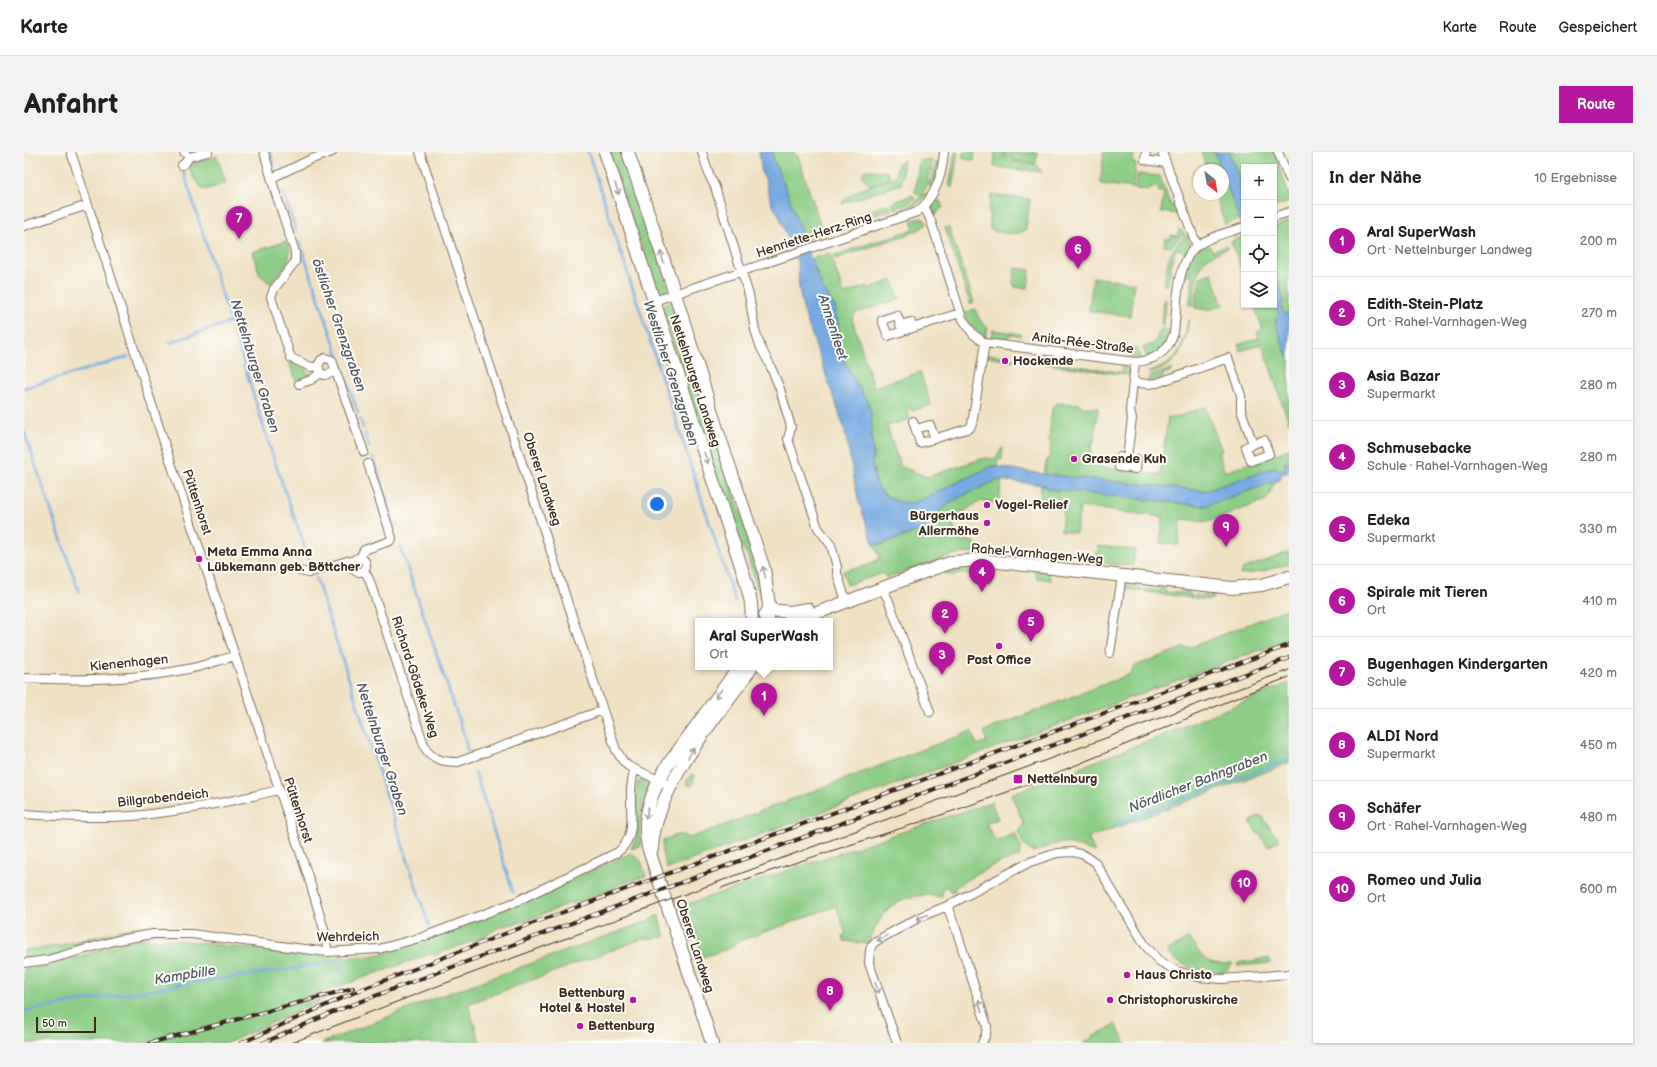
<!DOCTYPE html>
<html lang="de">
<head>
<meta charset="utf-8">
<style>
  :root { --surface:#fff; --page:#f2f2f2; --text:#202124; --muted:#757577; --line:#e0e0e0; --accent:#b5179e }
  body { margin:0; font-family:"Balsamiq Sans",sans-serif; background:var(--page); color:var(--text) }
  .controls { position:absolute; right:12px; top:12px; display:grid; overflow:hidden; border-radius:0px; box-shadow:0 1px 3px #0004 }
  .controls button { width:36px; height:36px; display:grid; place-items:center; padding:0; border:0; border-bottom:1px solid var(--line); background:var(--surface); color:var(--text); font:20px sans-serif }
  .compass { position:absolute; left:1169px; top:12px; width:36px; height:36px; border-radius:50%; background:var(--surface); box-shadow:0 1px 3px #0004; rotate:149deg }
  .scale { position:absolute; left:12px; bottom:10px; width:60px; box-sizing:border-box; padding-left:4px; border:2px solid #3b2a1e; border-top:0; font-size:11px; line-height:14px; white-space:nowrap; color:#3b2a1e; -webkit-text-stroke:3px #fdfcf7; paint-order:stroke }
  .you { position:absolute; left:633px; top:352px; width:14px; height:14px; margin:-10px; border:3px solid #fff; border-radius:50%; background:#1a73e8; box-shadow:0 0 0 6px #1a73e833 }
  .badge { display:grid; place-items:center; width:26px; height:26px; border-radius:50%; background:var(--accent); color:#fff; font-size:13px; font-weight:700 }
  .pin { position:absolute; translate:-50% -33px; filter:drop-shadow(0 1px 2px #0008) }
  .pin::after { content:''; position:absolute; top:21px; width:14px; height:12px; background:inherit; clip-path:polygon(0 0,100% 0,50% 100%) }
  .popup { position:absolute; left:671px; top:466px; width:138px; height:52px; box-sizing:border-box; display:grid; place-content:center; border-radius:0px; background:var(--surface); filter:drop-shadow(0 1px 3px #0005); font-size:13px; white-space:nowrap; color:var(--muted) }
  .popup b { font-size:15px; color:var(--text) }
  .popup::after { content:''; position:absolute; left:50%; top:100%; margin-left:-8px; border:8px solid transparent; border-top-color:var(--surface) }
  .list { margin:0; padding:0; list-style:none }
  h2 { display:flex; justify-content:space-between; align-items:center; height:52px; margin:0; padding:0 16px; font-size:17px }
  h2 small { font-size:13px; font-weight:400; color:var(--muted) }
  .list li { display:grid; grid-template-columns:26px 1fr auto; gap:12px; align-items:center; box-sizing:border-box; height:72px; padding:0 16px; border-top:1px solid var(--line) }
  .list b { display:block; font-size:15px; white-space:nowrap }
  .list p { margin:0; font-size:13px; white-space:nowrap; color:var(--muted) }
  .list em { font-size:13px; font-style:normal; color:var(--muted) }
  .icon { flex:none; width:22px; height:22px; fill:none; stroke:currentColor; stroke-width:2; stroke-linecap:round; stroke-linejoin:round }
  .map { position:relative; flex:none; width:1265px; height:891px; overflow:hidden; border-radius:0px }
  header { display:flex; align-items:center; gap:24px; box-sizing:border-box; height:56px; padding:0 20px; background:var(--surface); border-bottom:1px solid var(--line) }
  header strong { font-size:19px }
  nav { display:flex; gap:22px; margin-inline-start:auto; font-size:14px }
  .intro { display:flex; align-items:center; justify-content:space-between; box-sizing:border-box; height:96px; padding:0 24px }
  h1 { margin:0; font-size:28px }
  .button { padding:10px 18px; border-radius:0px; background:var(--accent); color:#fff; font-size:14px; font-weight:700 }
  main { display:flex; gap:24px; padding:0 24px }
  aside { flex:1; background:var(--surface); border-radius:0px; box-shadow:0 1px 3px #0004 }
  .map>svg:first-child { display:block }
  .green { fill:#8dce86; stroke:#647c52 }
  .water { fill:#76aae3; stroke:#586a80 }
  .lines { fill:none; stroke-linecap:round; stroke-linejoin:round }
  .stream { stroke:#76aae3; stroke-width:2.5 }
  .street-casing { stroke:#7a6a58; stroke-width:10 }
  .secondary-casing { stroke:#7a6a58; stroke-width:14 }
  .street { stroke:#fff; stroke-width:8 }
  .secondary { stroke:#fff; stroke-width:12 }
  .tram { stroke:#3b2a1e; stroke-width:1 }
  .rail-casing { stroke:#3b2a1e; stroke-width:4 }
  .rail { stroke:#fdfcf7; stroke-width:2.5; stroke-dasharray:8; stroke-linecap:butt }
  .oneway { stroke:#a79f9a }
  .poi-dot { fill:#b5179e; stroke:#fdfcf7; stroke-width:1.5 }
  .labels { text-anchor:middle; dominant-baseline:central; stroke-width:4; stroke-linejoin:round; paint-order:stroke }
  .street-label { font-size:13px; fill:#3b2a1e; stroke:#fdfcf7 }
  .poi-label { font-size:13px; font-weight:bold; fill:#3b2a1e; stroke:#fdfcf7; text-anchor:start }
  .water-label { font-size:14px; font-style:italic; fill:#505763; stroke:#fdfcf7 }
</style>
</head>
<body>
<header>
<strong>Karte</strong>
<nav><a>Karte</a><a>Route</a><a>Gespeichert</a></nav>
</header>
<div class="intro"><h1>Anfahrt</h1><a class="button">Route</a></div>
<main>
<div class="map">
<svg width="1265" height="891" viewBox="0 0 1265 891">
  <rect width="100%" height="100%" fill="#fdfcf7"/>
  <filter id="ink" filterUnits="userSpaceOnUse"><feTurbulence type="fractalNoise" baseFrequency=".025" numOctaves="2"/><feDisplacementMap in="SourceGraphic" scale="8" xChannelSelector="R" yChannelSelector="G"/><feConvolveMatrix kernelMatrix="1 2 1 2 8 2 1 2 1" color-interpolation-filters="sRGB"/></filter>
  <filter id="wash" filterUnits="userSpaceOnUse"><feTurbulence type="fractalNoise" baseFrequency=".012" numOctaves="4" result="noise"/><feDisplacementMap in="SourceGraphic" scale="16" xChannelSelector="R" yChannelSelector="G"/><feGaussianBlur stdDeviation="0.9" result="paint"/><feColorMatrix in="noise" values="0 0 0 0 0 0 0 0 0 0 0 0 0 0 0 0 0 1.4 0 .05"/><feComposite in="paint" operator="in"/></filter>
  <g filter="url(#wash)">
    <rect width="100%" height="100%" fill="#f0e1c3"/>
    <path class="green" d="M585 0H601L644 136 642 141 634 136C616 91 600 46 585 0Z
      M748 0H770L771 4H774L799 81 780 88 763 40 750 9Z
      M931 0H934L928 36 925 34Z
      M939 0H951L950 9 938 6Z
      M971 0H979L978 6H981L980 0 1001 1 1013 0 1012 11 988 8V4L986 5 985 9 1012 12 1018 20 970 15Z
      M1080 0H1110L1109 11 1112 12 1110 36 1077 32 1075 28 1077 26Z
      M1177 0H1191L1198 18H1183Z
      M1205 0H1250L1265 43V50L1250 55V15H1220V40Z
      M193 4 202 31 181 38C172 32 168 24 164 14Z
      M880 8 877 32 817 52C828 36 854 33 871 25L874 12Z
      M895 8 908 9 906 23H904L903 26 905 27C904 34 900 39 895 44L891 40Z
      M912 10 915 12 912 25 907 36 905 34 909 24Z
      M845 18 864 20 867 26 846 33 838 24 840 19Z
      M1199 21 1215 67 1201 72 1191 42H1199Z
      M1114 22 1136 24 1147 54 1156 51 1161 63 1137 60 1140 40H1135V36L1126 35V38L1112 37Z
      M900 41 903 42 891 54 873 64 870 62 890 52Z
      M888 43 891 47 884 52 870 57 868 51Z
      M968 43 1006 47 1002 78C994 84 975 82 966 77L965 57Z
      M908 45 917 50 919 55 911 63 906 50Z
      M865 52 867 58 855 60V62L851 63 849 57Z
      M847 58 848 64 833 69 831 64Z
      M897 66 901 68 903 72 891 80 811 107 810 103 890 77 887 68Z
      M1265 69V163L1259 160 1257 154 1260 148 1250 120V75Z
      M925 75 950 150 946 152 921 76Z
      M1155 77 1161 82 1155 86 1147 95 1140 94 1141 86 1146 87 1147 83 1154 84Z
      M1162 83C1167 91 1169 94 1162 102L1153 96 1148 109 1144 133H1140C1143 110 1144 99 1162 83Z
      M1220 84V126L1207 89Z
      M263 89C271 110 259 115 247 132L236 123 228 100Z
      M1184 91 1188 99 1202 94 1204 96C1198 99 1192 101 1186 104 1171 114 1171 137 1169 153H1165L1169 124 1159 122C1163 108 1172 97 1184 91Z
      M806 101 820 142 843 134 844 137 869 128 875 147 832 161 828 167 850 235 896 220 907 253 888 259 887 256 883 257 886 267 863 274 876 314 903 325 960 306 970 307 979 295 978 308 974 307 973 314H968L899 347 888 351 876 350 866 346 858 341 851 329 848 313 849 304 847 263 844 251 820 209 811 155 799 137 787 107Z
      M991 116 1006 118 1004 136 991 135 989 131Z
      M1188 121 1199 153 1185 158 1171 156 1176 125Z
      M1069 125 1110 131 1106 164 1065 159Z
      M1140 147H1142L1140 174H1137Z
      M647 150 648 151 735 417 739 439 737 448 723 403 711 384 638 156 640 153Z
      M1230 153C1241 153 1250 150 1255 162L1251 170 1265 210V271L1238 192 1216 199 1214 193 1235 186 1233 180 1239 178Z
      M951 157 956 168 964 176 961 186C951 179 945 172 941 161Z
      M1164 168H1165C1160 197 1155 213 1125 222V220C1154 212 1160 195 1164 168Z
      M1137 177 1148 179 1140 197 1123 206 1119 196 1130 191Z
      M969 178 997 182V184L984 183 982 191 966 187Z
      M1011 183 1105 195V198L1011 186Z
      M1112 196 1114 199 1116 206 1106 205 1107 197Z
      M963 202 992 206V209L963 205Z
      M1008 208 1096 220 1095 222 1008 210Z
      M265 209 283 217 282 220 288 223 272 229Z
      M1098 213 1105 216 1106 223 1097 222Z
      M1147 217V219L1139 222V226L1125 229V225Z
      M1032 251 1056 252 1057 255 1074 256 1070 290H1068L1066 310 1062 313 1136 323 1144 265 1151 266 1181 255 1198 299 1194 301 1201 320 1265 297V310L1261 312 1262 316 1256 318 1251 315 1181 339 1020 322 1023 308H1025L1027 290 1025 289 1028 255Z
      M978 327 975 351 957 349 929 366 931 387 951 390V400L928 403 862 426 860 421 823 433 819 419 845 413 856 406 849 391 855 393C869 388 884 384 896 378 907 372 911 362 921 355 937 343 956 336 974 328Z
      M1252 329 1242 348 1184 370 1157 367 1154 393 1136 391 1139 365 1056 355 1052 381 1037 379 1040 353 1016 350 1017 333H1021L1024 337 1182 354Z
      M1074 394 1111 398 1109 414 1072 410Z
      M1265 400V412L1236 420 1216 423 1218 417Z
      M951 413 960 415 964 420 927 423 921 421 936 416Z
      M1008 418 1023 419 1027 428 1012 426 1013 424Z
      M951 425 968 427 967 434 950 432Z
      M1103 430H1113L1116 437H1119L1118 439 1101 437Z
      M1136 433H1138L1141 439 1144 440 1143 443 1121 440V437L1135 439 1137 438Z
      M1160 436H1163L1166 443H1168V446L1145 443 1146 440 1162 441Z
      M1185 438 1191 439 1190 446 1185 448 1170 446 1171 443 1185 445 1187 444Z
      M1265 456V487L643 717 638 700 639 688C651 684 655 680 666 686L947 579 953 593 963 589 960 579 1106 522 1111 514 1158 496H1165Z
      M1265 531V611L1064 686 1071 700 1047 692 1035 691 1009 700 1001 695 994 680 1000 672 987 642 1142 582Z
      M667 622 671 623 668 634 663 633 662 631Z
      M618 627 625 633C625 639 621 645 619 651 616 665 615 680 617 694L607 697C619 677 608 651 614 630Z
      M967 650 974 667 962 671 972 690 991 681 997 696 995 705C972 709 951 723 931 735V738L927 740 923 735H919L918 744C912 746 905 742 899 743 863 748 858 761 844 792L820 789 819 784 822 782 812 754 713 790 706 796 679 805 670 773 657 761 655 755Z
      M1235 664H1238L1248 679 1256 688 1244 695 1236 682 1233 681 1226 670Z
      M607 701 617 709 622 724 593 733 590 737 550 751H545L533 757 495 771C484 772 470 776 462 784L411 803 406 802 280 847 282 851 305 845 203 891H0V817L25 814 96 792 117 787H142L279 803 319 805 346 804 366 800 399 788 504 748Z
      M634 763 641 785 618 787 444 852 456 891H298L414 845 624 769Z
      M116 774 144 776 167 782H130L0 811V798L28 795Z
      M1165 786C1181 809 1180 812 1209 812L1199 821C1173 819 1165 818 1144 802L1143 799Z
      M1245 806 1247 811 1214 814V811Z
      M1091 872 1102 891H1059Z"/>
    <path class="water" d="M735 0H748L750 9 763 40 787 107 799 137 811 155 820 209 844 251 847 263 849 304 848 313 851 329 858 341 866 346 876 350 888 351 899 347 968 314 1020 322 1181 339 1251 315 1256 318 1262 316 1260 311 1265 310V320L1258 322 1255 328 1182 354 1024 337 1021 333 974 328 942 342 921 354 915 360 908 370 897 378 855 393 849 391 834 347 820 275 780 160 775 137 774 112 754 61 748 53 741 27 738 22Z
      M1191 0H1205L1220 40V80Z
      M1250 120 1260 148 1257 154 1259 160 1265 163V210L1251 170 1255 162 1252 156 1248 153H1250Z"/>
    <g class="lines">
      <path class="stream" d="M246 0 250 12
        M564 0 711 449
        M159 18 250 308 288 415
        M259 40 272 78
        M276 91 334 261
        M145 191 206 170
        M0 236 104 205
        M336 266 339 276
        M0 279 55 440
        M341 282 345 295
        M349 306 372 374
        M376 394 440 583 444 601
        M292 426 405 774
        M451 620 489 740
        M1091 672 1265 607
        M0 859 160 832 261 818 312 809 317 812 320 821"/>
    </g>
  </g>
  <g filter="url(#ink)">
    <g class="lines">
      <defs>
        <path id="street" d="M47 0 136 278 285 727 302 784 303 800
          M160 0 165 5 184 0
          M240 0 251 39 271 100V110L250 137 247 145 267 206 287 215 294 214
          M396 0 592 598 599 609 604 614 647 634
          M678 0 686 25 691 35 725 143 731 178 737 196 745 211 756 237 767 275 764 287 794 376 807 393 813 415V421L822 449
          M1122 0 1121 8 1142 11
          M1138 0 1173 94
          M1254 0 1265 26
          M158 13 162 10 165 5
          M248 26 285 8 308 0
          M900 54 907 69 938 166 949 182 961 191 1111 210C1130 209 1144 200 1150 181 1153 156 1152 108 1174 93 1187 84 1205 80 1220 75
          M1250 65 1265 60
          M0 74 64 53
          M630 149 893 60C912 45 918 23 920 0
          M876 173 887 170
          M879 179 864 184 858 168 873 163 879 179 936 161
          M301 206 308 208 312 220 300 223 297 221 294 214 297 208Z
          M312 220 340 300
          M1109 230 1123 232 1133 231 1204 206 1217 243V258L1229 292 1222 295 1227 309 1245 302 1240 288 1229 292
          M275 232 287 228 297 221
          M889 269 896 291 946 276 948 272 961 191
          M892 277 906 273 911 287
          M1103 306 1113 307 1112 317 1095 315 1096 305 1103 306 1108 266 1106 259 1111 210
          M328 413a7 7 0 1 1 14 0a7 7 0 1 1-14 0Z
          M336 406 340 398 366 389 368 386 344 312
          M340 418 345 427 401 596C408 608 421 610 434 610L579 558
          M276 419 284 421 323 409 328 410
          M858 437 864 447 906 560
          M1086 501 1098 424
          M0 526C55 529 110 528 164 517 180 514 195 508 211 504
          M0 662C39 665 80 667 119 663 165 658 210 649 254 638
          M923 754 932 777 963 874 962 882 958 891
          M0 811 23 808 94 788 129 782H167L303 800 355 797 399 785 489 751 594 700C613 684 606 662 607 640 607 632 609 625 610 618
          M873 891 845 811 846 798 848 793 852 789 896 765 923 754 1006 710 1033 701 1049 700 1060 703 1071 710 1121 793 1135 809 1153 819 1174 825 1198 827 1265 822"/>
        <path id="secondary" d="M581 0 720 423 727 450 728 469
          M604 0 651 142 694 280 740 417 745 453 744 469
          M741 463 745 458 766 460 784 457
          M767 469 785 464 911 416 929 410 956 408 1208 436 1238 433 1265 425
          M628 697C630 635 694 564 728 515
          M688 891 624 695C617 665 628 639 643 614L715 515"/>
      </defs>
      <use href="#street" class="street-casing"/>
      <use href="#secondary" class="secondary-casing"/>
      <use href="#street" class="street"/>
      <use href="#secondary" class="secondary"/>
      <path class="tram" d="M697 736C793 702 890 674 986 639 1080 604 1171 561 1265 525
        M267 891 411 835 1265 518"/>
      <defs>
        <path id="rail" d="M126 891 329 836
          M217 891 336 838 488 779 1265 493
          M239 891 307 861 377 834 1265 506"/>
      </defs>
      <use href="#rail" class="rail-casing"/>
      <use href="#rail" class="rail"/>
    </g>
    <defs><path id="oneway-shaft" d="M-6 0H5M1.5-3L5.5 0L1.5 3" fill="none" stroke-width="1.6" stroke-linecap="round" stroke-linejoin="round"/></defs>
    <g class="oneway">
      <use href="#oneway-shaft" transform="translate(593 37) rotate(72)"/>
      <use href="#oneway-shaft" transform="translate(638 105) rotate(-108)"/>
      <use href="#oneway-shaft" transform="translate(682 306) rotate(72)"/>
      <use href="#oneway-shaft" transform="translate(740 420) rotate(-103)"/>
      <use href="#oneway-shaft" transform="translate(695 541) rotate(127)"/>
      <use href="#oneway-shaft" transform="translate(667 601) rotate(-58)"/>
      <use href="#oneway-shaft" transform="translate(623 661) rotate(100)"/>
      <use href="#oneway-shaft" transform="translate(898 765) rotate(155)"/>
      <use href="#oneway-shaft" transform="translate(858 786) rotate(151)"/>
      <use href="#oneway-shaft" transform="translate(853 836) rotate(71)"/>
      <use href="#oneway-shaft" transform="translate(956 854) rotate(-107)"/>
    </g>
  </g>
  <g class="poi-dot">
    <circle cx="981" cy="209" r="4"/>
    <circle cx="1050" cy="307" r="4"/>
    <circle cx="963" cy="353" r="4"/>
    <circle cx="963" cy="371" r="4"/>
    <circle cx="175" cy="407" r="4"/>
    <circle cx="975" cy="494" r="4"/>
    <rect x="989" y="622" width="10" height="10" rx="2"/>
    <circle cx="1103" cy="823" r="4"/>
    <circle cx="609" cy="848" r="4"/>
    <circle cx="1086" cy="848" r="4"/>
    <circle cx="556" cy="874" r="4"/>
  </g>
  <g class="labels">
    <g class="street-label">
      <text transform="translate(790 83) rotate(-18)">Henriette-Herz-Ring</text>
      <text transform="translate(1059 191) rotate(7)">Anita-Rée-Straße</text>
      <text transform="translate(671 229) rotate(72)">Nettelnburger Landweg</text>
      <text transform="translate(518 327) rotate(72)">Oberer Landweg</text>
      <text transform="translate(173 350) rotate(72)">Püttenhorst</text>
      <text transform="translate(1013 402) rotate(5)">Rahel-Varnhagen-Weg</text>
      <text transform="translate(105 511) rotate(-6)">Kienenhagen</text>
      <text transform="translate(391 525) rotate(72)">Richard-Gödeke-Weg</text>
      <text transform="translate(139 646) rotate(-6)">Billgrabendeich</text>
      <text transform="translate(274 658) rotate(72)">Püttenhorst</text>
      <text transform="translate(324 785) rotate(-1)">Wehrdeich</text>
      <text transform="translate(671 794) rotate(72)">Oberer Landweg</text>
    </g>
    <g class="poi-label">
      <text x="989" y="209">Hockende</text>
      <text x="1058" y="307">Grasende Kuh</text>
      <text x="971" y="353">Vogel-Relief</text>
      <text x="955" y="364" text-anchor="end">Bürgerhaus<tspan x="955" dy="15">Allermöhe</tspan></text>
      <text x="183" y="400">Meta Emma Anna<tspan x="183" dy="15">Lübkemann geb. Böttcher</tspan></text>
      <text x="975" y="508" text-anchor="middle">Post Office</text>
      <text x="1003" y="627">Nettelnburg</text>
      <text x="1111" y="823">Haus Christo</text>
      <text x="601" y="841" text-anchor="end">Bettenburg<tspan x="601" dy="15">Hotel &amp; Hostel</tspan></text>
      <text x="1094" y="848">Christophoruskirche</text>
      <text x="564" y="874">Bettenburg</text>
    </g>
    <g class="water-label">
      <text transform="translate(315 173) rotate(71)">östlicher Grenzgraben</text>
      <text transform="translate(809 175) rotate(72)">Annenfleet</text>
      <text transform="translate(231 214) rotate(73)">Nettelnburger Graben</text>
      <text transform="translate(647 221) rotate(72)">Westlicher Grenzgraben</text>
      <text transform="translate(358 597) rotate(72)">Nettelnburger Graben</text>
      <text transform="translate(1174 630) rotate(-21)">Nördlicher Bahngraben</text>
      <text transform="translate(161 823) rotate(-9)">Kampbille</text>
    </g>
  </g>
</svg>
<div class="controls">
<button>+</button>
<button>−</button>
<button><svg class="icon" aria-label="locate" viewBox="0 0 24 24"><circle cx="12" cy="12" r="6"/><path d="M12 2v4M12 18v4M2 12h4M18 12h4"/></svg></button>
<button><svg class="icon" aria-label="layers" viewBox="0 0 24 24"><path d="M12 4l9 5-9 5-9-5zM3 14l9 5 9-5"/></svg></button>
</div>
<svg class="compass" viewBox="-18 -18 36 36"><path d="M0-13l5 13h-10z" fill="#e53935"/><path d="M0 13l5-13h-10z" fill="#757577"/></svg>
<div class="scale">50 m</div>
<div class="you"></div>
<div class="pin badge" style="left:740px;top:564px">1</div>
<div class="popup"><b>Aral SuperWash</b>Ort</div>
<div class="pin badge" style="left:921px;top:482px">2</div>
<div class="pin badge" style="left:918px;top:523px">3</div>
<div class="pin badge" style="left:958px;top:440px">4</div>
<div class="pin badge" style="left:1007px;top:490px">5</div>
<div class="pin badge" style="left:1054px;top:117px">6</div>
<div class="pin badge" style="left:215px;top:87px">7</div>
<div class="pin badge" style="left:806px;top:859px">8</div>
<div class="pin badge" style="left:1202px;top:395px">9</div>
<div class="pin badge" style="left:1220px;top:751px">10</div>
</div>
<aside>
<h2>In der Nähe<small>10 Ergebnisse</small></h2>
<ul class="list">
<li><span class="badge">1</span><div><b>Aral SuperWash</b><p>Ort · Nettelnburger Landweg</p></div><em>200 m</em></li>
<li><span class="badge">2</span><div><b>Edith-Stein-Platz</b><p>Ort · Rahel-Varnhagen-Weg</p></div><em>270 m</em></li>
<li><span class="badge">3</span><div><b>Asia Bazar</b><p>Supermarkt</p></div><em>280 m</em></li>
<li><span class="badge">4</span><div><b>Schmusebacke</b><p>Schule · Rahel-Varnhagen-Weg</p></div><em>280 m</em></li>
<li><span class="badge">5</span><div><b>Edeka</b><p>Supermarkt</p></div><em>330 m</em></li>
<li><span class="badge">6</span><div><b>Spirale mit Tieren</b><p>Ort</p></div><em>410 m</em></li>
<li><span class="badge">7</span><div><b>Bugenhagen Kindergarten</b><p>Schule</p></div><em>420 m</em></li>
<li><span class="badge">8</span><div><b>ALDI Nord</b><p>Supermarkt</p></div><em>450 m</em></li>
<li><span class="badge">9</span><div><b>Schäfer</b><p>Ort · Rahel-Varnhagen-Weg</p></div><em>480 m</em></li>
<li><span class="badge">10</span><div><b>Romeo und Julia</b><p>Ort</p></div><em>600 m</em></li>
</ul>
</aside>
</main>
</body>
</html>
